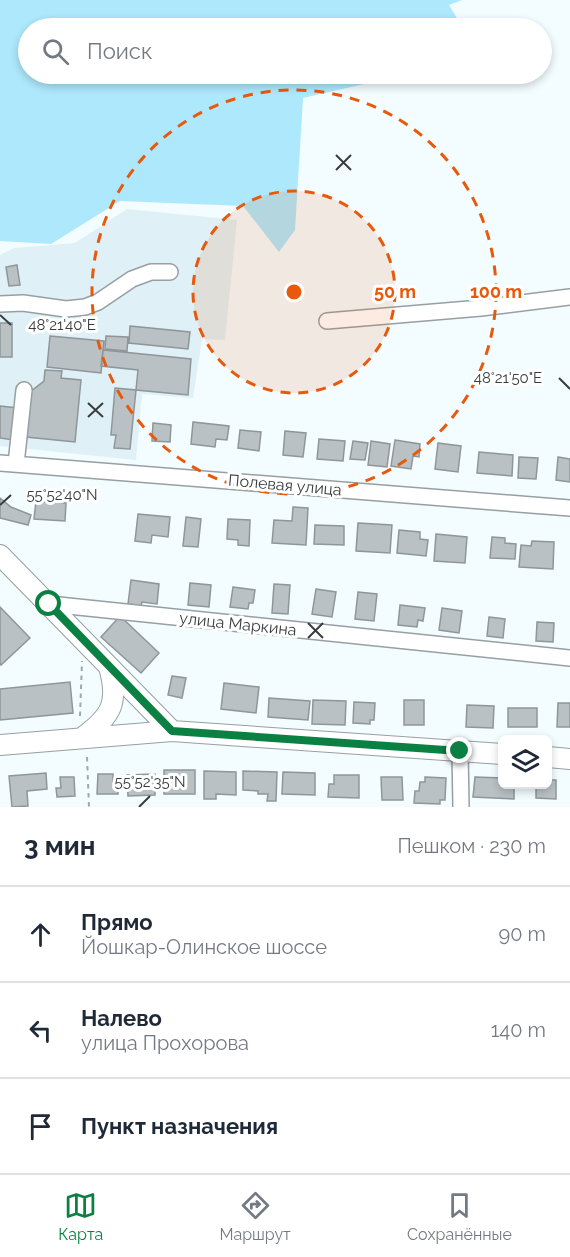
<!DOCTYPE html>
<html lang="ru">
<head>
<meta charset="utf-8">
<style>
  :root { --surface:#fff; --page:#f6f6f7; --text:#1f2937; --muted:#747a83; --line:#e0e1e3; --accent:#0b8043 }
  body { margin:0; font-family:Raleway,sans-serif; background:var(--page); color:var(--text) }
  .controls { position:absolute; right:18px; bottom:18px; display:grid; overflow:hidden; border-radius:9px; box-shadow:0 3px 9px #0003 }
  .controls button { width:54px; height:54px; display:grid; place-items:center; padding:0; border:0; border-bottom:2px solid var(--line); background:var(--surface); color:var(--text); font:30px sans-serif }
  .stop { position:absolute; width:18px; height:18px; margin:-14px; border:4px solid #0b8043; border-radius:50%; background:#fff }
  .stop.end { background:#0b8043; border-color:#fff; box-shadow:0 2px 6px #0008 }
  .list { margin:0; padding:0; list-style:none }
  h2 { display:flex; justify-content:space-between; align-items:center; height:78px; margin:0; padding:0 24px; font-size:26px }
  h2 small { font-size:20px; font-weight:400; color:var(--muted) }
  .list li { display:grid; grid-template-columns:39px 1fr auto; gap:18px; align-items:center; box-sizing:border-box; height:96px; padding:0 24px; border-top:2px solid var(--line) }
  .list b { display:block; font-size:22px; white-space:nowrap }
  .list p { margin:0; font-size:20px; white-space:nowrap; color:var(--muted) }
  .list em { font-size:20px; font-style:normal; color:var(--muted) }
  .icon { flex:none; width:33px; height:33px; fill:none; stroke:currentColor; stroke-width:2; stroke-linecap:round; stroke-linejoin:round }
  .map { position:relative; flex:none; width:570px; height:807px; overflow:hidden }
  .search { position:absolute; background:var(--surface); box-shadow:0 3px 9px #0003; left:18px; right:18px; top:18px; height:66px; display:flex; align-items:center; gap:15px; box-sizing:border-box; padding:0 21px; border-radius:33px; color:var(--muted); font-size:22px }
  .sheet { height:366px; background:var(--surface) }
  nav { display:flex; justify-content:space-around; align-items:center; box-sizing:border-box; height:84px; border-top:2px solid var(--line); background:var(--surface); font-size:16px; color:var(--muted) }
  nav a { display:grid; justify-items:center; gap:3px }
  nav .on { color:var(--accent) }
  .map>svg:first-child { display:block }
  .built { fill:#dff1f6 }
  .green { fill:#aee8fc }
  .building { fill:#b9c1c4; stroke:#8e9699; stroke-width:1.5 }
  .lines { fill:none; stroke-linecap:round; stroke-linejoin:round }
  .minor-casing { stroke:#979fa2; stroke-width:18 }
  .major-casing { stroke:#979fa2; stroke-width:22 }
  .path { stroke:#a1a8aa; stroke-width:2; stroke-dasharray:4.5 4.5; stroke-linecap:butt }
  .minor { stroke:#fff; stroke-width:15 }
  .major { stroke:#fff; stroke-width:20 }
  .route { stroke:#0b8043; stroke-width:8 }
  .ticks { fill:none; stroke:#393c3d; stroke-width:2 }
  .ring { fill:none; stroke:#e8590c; stroke-width:3; stroke-dasharray:10 8 }
  .labels { text-anchor:middle; dominant-baseline:central; stroke-width:6; stroke-linejoin:round; paint-order:stroke }
  .street-label { font-size:16px; fill:#393c3d; stroke:#fff }
  .ticks-label { font-size:15px; text-anchor:middle; fill:#393c3d; stroke:#fff; stroke-width:6; stroke-linejoin:round; paint-order:stroke }
  .centre { fill:#e8590c; stroke:#fff; stroke-width:3 }
  .ring-label { font-size:18px; text-anchor:middle; font-weight:bold; fill:#e8590c; stroke:#fff; stroke-width:6; stroke-linejoin:round; paint-order:stroke }
</style>
</head>
<body>
<div class="map">
<svg width="570" height="807" viewBox="0 0 570 807">
  <rect width="100%" height="100%" fill="#f3fcff"/>
  <path class="built" d="M127 209 237 220 225 340 202 339 193 398 142 394 136 460 0 446V255L14 248 75 243Z"/>
  <path class="green" d="M0 0H462L449 5 463 28H28V74H408L303 98 295 230 279 252 243 206 120 201 51 244 0 241Z"/>
  <path class="building" d="M17 265 20 285 9 286 6 267Z
    M0 323H12V357H0Z
    M130 326 190 332 188 349 129 343Z
    M50 336 104 341 101 373 47 367Z
    M106 336 128 337 127 351 105 349Z
    M103 350 191 359 188 395 136 390 138 370 101 366Z
    M45 370 62 371 61 378 81 380 75 442 26 437 30 392 44 381Z
    M115 388 136 390 130 449 114 448 116 435H111Z
    M0 406 18 408 14 440 0 438Z
    M193 422 229 426 227 440 216 439 215 447 191 444Z
    M153 423 171 425 170 442 152 441Z
    M240 430 261 432 259 451 238 448Z
    M285 431 306 433 303 457 283 455Z
    M319 439 345 441 343 461 317 459Z
    M395 440 420 444 419 457 413 456 411 469 391 466Z
    M353 441 368 443 365 460 350 459Z
    M371 441 390 444 387 467 368 465Z
    M438 443 461 446 458 472 435 469Z
    M479 452 513 455 512 476 477 473Z
    M519 457 538 458 536 479 518 478Z
    M558 457 570 459V482L556 480Z
    M46 496 57 497V502L66 503 65 521 34 519 36 501 45 502Z
    M0 498 11 507 31 515 28 525 0 518Z
    M293 507 308 508 306 545 272 543 274 520 292 521Z
    M138 514 170 517 168 537 152 535 151 543 135 541Z
    M186 517 201 519 198 547 183 546Z
    M228 519 250 520 249 546 238 545V540L227 539Z
    M358 523 392 525 390 553 356 551Z
    M315 525 344 526V545L314 544Z
    M399 530 420 532V539L428 540 426 556 397 553Z
    M436 534 467 537 465 563 434 561Z
    M492 537 505 538V543L516 544 515 559 490 558Z
    M532 541 554 542 553 569 519 567 521 545 531 546Z
    M131 580 159 584 157 604 142 602 141 606 128 604Z
    M190 583 211 585 209 607 188 605Z
    M274 584 290 585 288 614 272 613Z
    M233 587 255 590 253 603H249L248 609 230 607Z
    M316 589 336 592 332 617 312 614Z
    M358 592 377 594 374 621 355 619Z
    M400 605 425 608 423 621 418 620 417 627 398 625Z
    M0 607 30 638 1 665 0 663Z
    M442 608 462 611 459 633 439 630Z
    M120 616 159 653 141 673 101 637Z
    M489 617 505 619 503 638 487 636Z
    M537 622 554 623 553 642 536 641Z
    M172 676 186 678 182 698 168 695Z
    M70 682 73 713 0 720V689Z
    M224 683 259 687 256 713 221 709Z
    M269 698 310 701 308 720 268 717Z
    M313 700 346 701 345 725 312 724Z
    M404 700H424V725H404Z
    M354 702 375 703 374 720H370V724L353 723Z
    M558 703H570V727H557Z
    M467 705 494 706 493 728 466 727Z
    M508 708H537V727H508Z
    M164 770H195V794H164Z
    M204 771 236 772V795L216 794V799H204Z
    M243 771 277 772 276 801H267L268 794H258V791L243 790Z
    M283 772 315 773V795L282 794Z
    M46 773 47 789 27 791 28 806 12 807 9 776Z
    M98 774H113V782H118V794H97Z
    M155 774V795L128 796 127 775Z
    M334 775H359V798L328 797 329 784H334Z
    M60 777H74L75 796 57 797 56 788H61Z
    M381 777H402L403 800H382Z
    M425 777 446 778 445 800H440V804L414 803 415 791H419L420 782H425Z
    M475 777 502 778V784H514V799L473 797Z
    M548 780H556V799L536 798V784H548Z"/>
  <g class="lines">
    <defs>
      <path id="minor" d="M0 304 23 303 66 309 85 307 98 302 132 279 151 272H170
        M327 321 481 308 570 297
        M0 463 570 508
        M16 464 24 390
        M49 604 570 658
        M460 751 461 807"/>
      <path id="major" d="M0 555 172 731
        M83 737C112 716 119 702 109 667
        M0 745 172 731 502 754
        M548 757 570 759"/>
    </defs>
    <use href="#minor" class="minor-casing"/>
    <use href="#major" class="major-casing"/>
    <path class="path" d="M80 716 82 661
      M87 757 89 807"/>
    <use href="#minor" class="minor"/>
    <use href="#major" class="major"/>
  </g>
  <g class="lines">
    <path class="route" d="M49 604 172 731 460 751"/>
  </g>
  <path class="ticks" d="M336 155 351 170M336 170 351 155M0 315 11 325M559 378 570 389M88 403 103 417M88 417 103 403M0 505 11 495M308 623 323 638M308 638 323 623M139 807 150 796"/>
  <circle cx="294" cy="292" r="101" fill="#e8590c" fill-opacity=".12"/>
  <g class="ring">
    <circle cx="294" cy="292" r="101"/>
    <circle cx="294" cy="292" r="202"/>
  </g>
  <g class="labels">
    <g class="street-label">
      <text transform="translate(285 485) rotate(5)">Полевая улица</text>
      <text transform="translate(238 624) rotate(6)">улица Маркина</text>
    </g>
  </g>
  <g class="ticks-label">
    <text x="62" y="330">48°21'40"E</text>
    <text x="508" y="383">48°21'50"E</text>
    <text x="62" y="500">55°52'40"N</text>
    <text x="150" y="787">55°52'35"N</text>
  </g>
  <circle cx="294" cy="292" r="9" class="centre"/>
  <g class="ring-label">
    <text x="395" y="298">50 m</text>
    <text x="496" y="298">100 m</text>
  </g>
</svg>
<div class="controls">
<button><svg class="icon" aria-label="layers" viewBox="0 0 24 24"><path d="M12 4l9 5-9 5-9-5zM3 14l9 5 9-5"/></svg></button>
</div>
<div class="stop" style="left:49px;top:604px"></div>
<div class="stop end" style="left:460px;top:751px"></div>
<div class="search"><svg class="icon" aria-label="search" viewBox="0 0 24 24"><circle cx="10" cy="10" r="6"/><path d="M15 15l6 6"/></svg>Поиск</div>
</div>
<section class="sheet">
<h2>3 мин<small>Пешком · 230 m</small></h2>
<ul class="list">
<li><svg class="icon" aria-label="ahead" viewBox="0 0 24 24"><path d="M12 20V5M6 11l6-6 6 6"/></svg><div><b>Прямо</b><p>Йошкар-Олинское шоссе</p></div><em>90 m</em></li>
<li><svg class="icon" aria-label="left" viewBox="0 0 24 24"><path d="M17 20v-9H6M10 6l-5 5 5 5"/></svg><div><b>Налево</b><p>улица Прохорова</p></div><em>140 m</em></li>
<li><svg class="icon" aria-label="arrive" viewBox="0 0 24 24"><path d="M6 21V4h12l-3 4 3 4H6"/></svg><div><b>Пункт назначения</b></div></li>
</ul>
</section>
<nav>
<a class="on"><svg class="icon" aria-label="map" viewBox="0 0 24 24"><path d="M3 6l6-2 6 2 6-2v14l-6 2-6-2-6 2zM9 4v14M15 6v14"/></svg>Карта</a>
<a><svg class="icon" aria-label="directions" viewBox="0 0 24 24"><path d="M12 3l9 9-9 9-9-9zM9 14v-3h6M13 9l2 2-2 2"/></svg>Маршрут</a>
<a><svg class="icon" aria-label="saved" viewBox="0 0 24 24"><path d="M7 4h10v16l-5-4-5 4z"/></svg>Сохранённые</a>
</nav>
</body>
</html>
